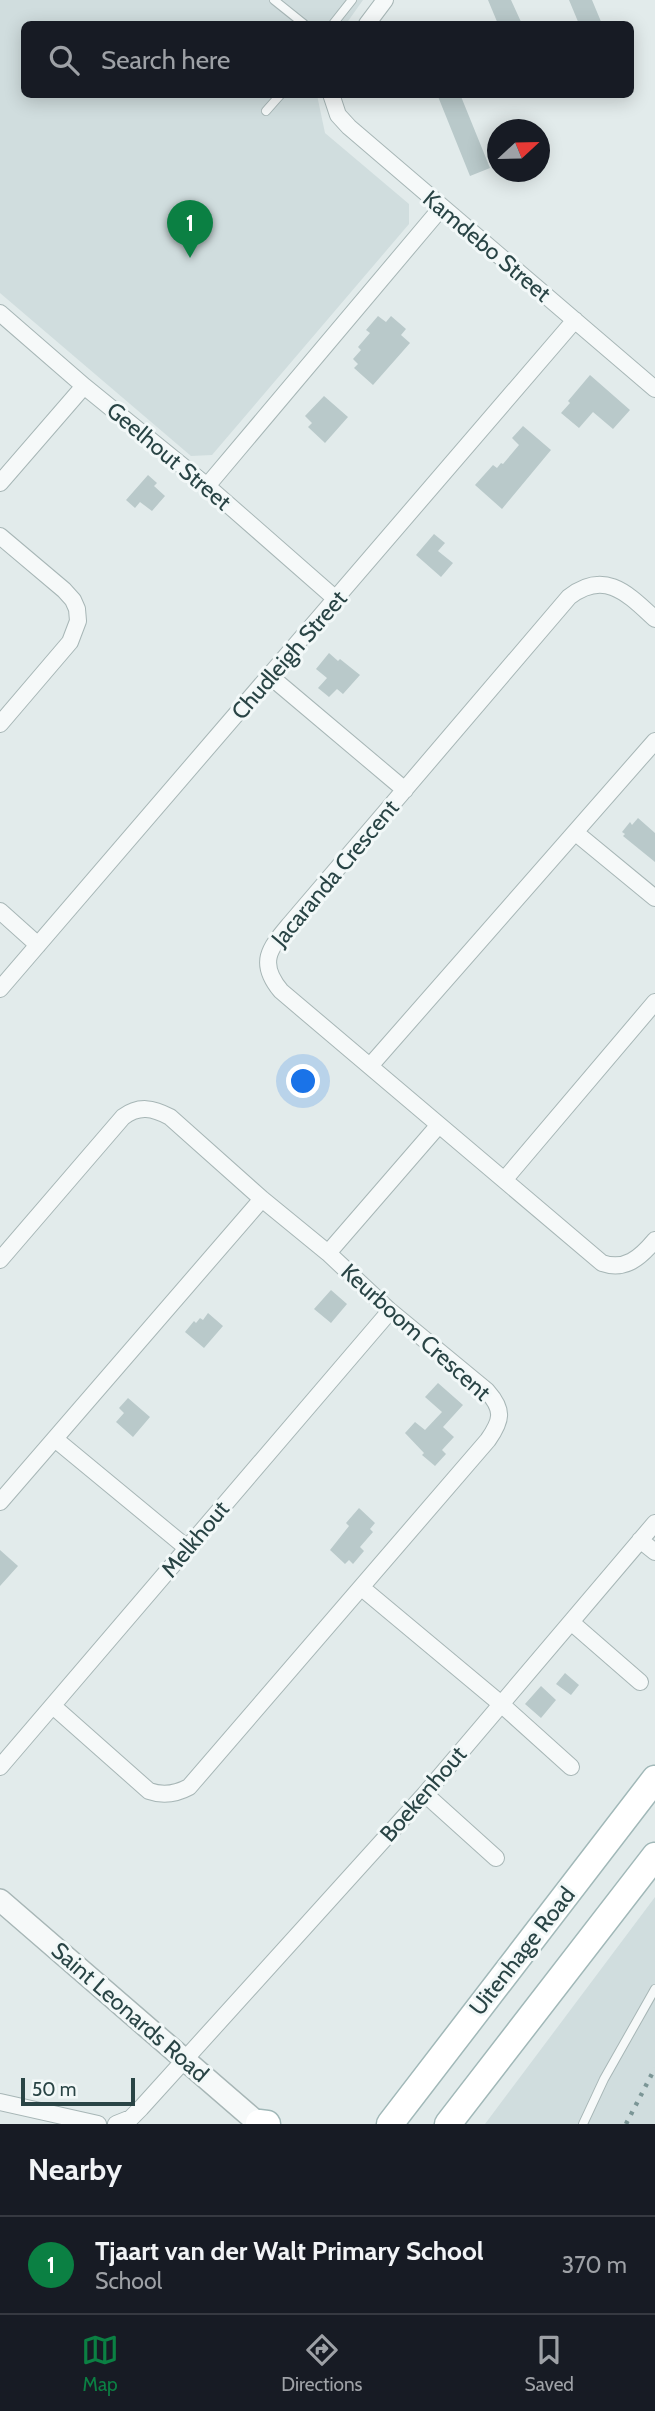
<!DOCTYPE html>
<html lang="en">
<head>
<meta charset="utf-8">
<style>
  :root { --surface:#171b24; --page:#20242c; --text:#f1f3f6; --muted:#9ea1a6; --line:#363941; --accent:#0b8043 }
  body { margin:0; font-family:Cabin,sans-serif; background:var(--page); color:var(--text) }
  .compass { position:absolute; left:487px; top:119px; width:63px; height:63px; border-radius:50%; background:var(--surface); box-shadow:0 4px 18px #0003; rotate:68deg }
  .scale { position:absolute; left:21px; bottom:18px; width:114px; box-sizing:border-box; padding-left:7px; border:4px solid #294445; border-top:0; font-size:19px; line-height:24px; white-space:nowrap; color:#294445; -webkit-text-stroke:5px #f2f8f8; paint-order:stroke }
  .you { position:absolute; left:304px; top:1082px; width:24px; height:24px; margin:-18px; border:5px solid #fff; border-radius:50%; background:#1a73e8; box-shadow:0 0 0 10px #1a73e833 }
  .badge { display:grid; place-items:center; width:46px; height:46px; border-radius:50%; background:var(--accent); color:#fff; font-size:23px; font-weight:700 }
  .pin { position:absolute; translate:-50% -58px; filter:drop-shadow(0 2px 4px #0008) }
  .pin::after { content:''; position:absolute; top:37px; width:24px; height:21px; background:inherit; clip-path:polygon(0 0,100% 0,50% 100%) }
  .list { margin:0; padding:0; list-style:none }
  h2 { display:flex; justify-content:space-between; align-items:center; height:91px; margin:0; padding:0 28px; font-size:30px }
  h2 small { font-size:23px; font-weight:400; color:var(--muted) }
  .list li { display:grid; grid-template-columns:46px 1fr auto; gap:21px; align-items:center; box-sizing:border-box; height:98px; padding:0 28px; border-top:2px solid var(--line) }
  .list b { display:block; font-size:26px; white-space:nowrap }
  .list p { margin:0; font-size:23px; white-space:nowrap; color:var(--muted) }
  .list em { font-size:23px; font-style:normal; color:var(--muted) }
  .icon { flex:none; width:38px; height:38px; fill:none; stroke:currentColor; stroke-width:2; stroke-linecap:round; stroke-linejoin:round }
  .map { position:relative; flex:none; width:655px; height:2124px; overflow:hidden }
  .search { position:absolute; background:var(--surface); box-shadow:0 4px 18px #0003; left:21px; right:21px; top:21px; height:77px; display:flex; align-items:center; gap:18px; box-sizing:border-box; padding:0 24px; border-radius:10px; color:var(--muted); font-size:26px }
  .sheet { height:189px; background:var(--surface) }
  nav { display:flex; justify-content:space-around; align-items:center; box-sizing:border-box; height:98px; border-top:2px solid var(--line); background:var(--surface); font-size:19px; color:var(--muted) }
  nav a { display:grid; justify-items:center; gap:4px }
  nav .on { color:var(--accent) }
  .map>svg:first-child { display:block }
  .built { fill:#d0ddde }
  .building { fill:#b9c9ca }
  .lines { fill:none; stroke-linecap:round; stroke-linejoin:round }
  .service-casing { stroke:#a7b6b6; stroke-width:10 }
  .minor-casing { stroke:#a7b6b6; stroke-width:18 }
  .tertiary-casing { stroke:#a7b6b6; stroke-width:24 }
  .primary-casing { stroke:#a1b8b8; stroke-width:29 }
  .service { stroke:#f6f9f9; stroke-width:8 }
  .minor { stroke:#f6f9f9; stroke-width:16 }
  .tertiary { stroke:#f6f9f9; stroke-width:21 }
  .primary { stroke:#fff; stroke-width:26 }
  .rail { stroke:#7b9696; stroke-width:4.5; stroke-dasharray:3.5 7; stroke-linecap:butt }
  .labels { text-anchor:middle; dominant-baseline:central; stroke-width:6; stroke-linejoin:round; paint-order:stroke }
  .street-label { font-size:23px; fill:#294445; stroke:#f2f8f8 }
</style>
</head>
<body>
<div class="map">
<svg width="655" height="2124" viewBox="0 0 655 2124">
  <rect width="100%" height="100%" fill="#e2ebeb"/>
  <path class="built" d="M0 0H363L346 24H24V94L317 95 325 133 409 204V224L212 455 191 456 0 293Z
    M655 1897V2124H485Z"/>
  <path class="building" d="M488 0H511L522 24H498Z
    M569 0H592L602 24H579Z
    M437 94H460L490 168 470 176Z
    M378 316 386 322 391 316 406 329 401 335 410 343 373 385 354 368 358 364 353 359 361 350 358 347 370 333 366 330Z
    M590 375 630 410 613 429 593 412 579 428 561 413 570 403 568 401Z
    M324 396 348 417 325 443 308 427 312 423 305 416Z
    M523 426 551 450 502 509 475 485 493 465 497 468 501 463 503 464 519 445 512 438Z
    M148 475 157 483 154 486 165 496 152 511 140 502 135 508 126 500Z
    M434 534 445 543 438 551 453 563 441 577 416 555Z
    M329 653 338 661 340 659 360 675 343 694 337 689 329 697 318 688 327 678 316 669Z
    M638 818 655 833V862L623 836 625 834 622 832 630 822 632 825Z
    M331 1290 347 1304 331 1323 314 1309Z
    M208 1313 223 1326 204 1348 185 1332 194 1321 196 1323 200 1318 203 1320Z
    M438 1383 463 1405 443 1427 454 1437 442 1450 446 1454 435 1466 422 1455 424 1453 405 1433 415 1422 425 1430 442 1412 425 1397Z
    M128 1398 150 1417 133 1437 116 1422 124 1413 119 1408Z
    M359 1508 375 1523 370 1529 373 1532 360 1547 364 1551 353 1564 349 1560 345 1564 330 1550 349 1526 346 1523Z
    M0 1550 18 1566 0 1586Z
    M565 1673 579 1685 571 1695 556 1684Z
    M541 1686 556 1700 541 1718 525 1704Z"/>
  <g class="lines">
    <defs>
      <path id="service" d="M274 0 304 24
        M333 24 352 0
        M266 111 281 94
        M583 2124 604 2079 655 1989"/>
      <path id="minor" d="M367 24 385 0
        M331 94 338 115 349 127 655 389
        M0 313 84 386 207 486 337 600
        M0 483 84 386
        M207 486 442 207
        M0 536 64 590 73 600 77 609 78 621 70 642 0 724
        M655 619C628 594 605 569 569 597L290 924C270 948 257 962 281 991L602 1263C625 1271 640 1258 655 1240
        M271 677 405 790
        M576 833 655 898
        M0 911 38 945
        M0 989 575 320
        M370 1066 655 741
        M505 1179 655 1002
        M328 1253 438 1126
        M0 1260 123 1117C139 1105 153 1108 170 1117L262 1199 328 1253 390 1311 487 1391C504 1410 502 1420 488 1440L189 1787C176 1794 163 1796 149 1791L53 1706
        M55 1439 187 1548
        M0 1502 262 1199
        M640 1540 655 1552
        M362 1588 501 1704 571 1767
        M571 1622 640 1682
        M0 1767 390 1311
        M425 1794 496 1858
        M0 2102 98 2124
        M116 2124 131 2118 141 2108 425 1794 655 1523"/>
      <path id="tertiary" d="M0 1900 259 2124"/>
      <path id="primary" d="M259 2123 267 2124
        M390 2124 655 1779
        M448 2124 655 1856"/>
    </defs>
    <use href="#service" class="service-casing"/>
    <use href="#minor" class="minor-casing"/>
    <use href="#tertiary" class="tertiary-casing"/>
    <use href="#primary" class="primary-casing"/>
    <use href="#service" class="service"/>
    <use href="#minor" class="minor"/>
    <use href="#tertiary" class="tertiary"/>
    <use href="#primary" class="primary"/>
    <path class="rail" d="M626 2124 655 2068"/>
  </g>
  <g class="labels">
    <g class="street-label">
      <text transform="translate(487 246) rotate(40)">Kamdebo Street</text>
      <text transform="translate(169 456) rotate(40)">Geelhout Street</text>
      <text transform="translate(289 655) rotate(-49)">Chudleigh Street</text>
      <text transform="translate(335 873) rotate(-50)">Jacaranda Crescent</text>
      <text transform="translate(416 1332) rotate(42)">Keurboom Crescent</text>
      <text transform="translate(195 1539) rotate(-50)">Melkhout</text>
      <text transform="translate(423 1794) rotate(-49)">Boekenhout</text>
      <text transform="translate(522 1951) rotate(-52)">Uitenhage Road</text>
      <text transform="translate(130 2012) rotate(41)">Saint Leonards Road</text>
    </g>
  </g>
</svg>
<svg class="compass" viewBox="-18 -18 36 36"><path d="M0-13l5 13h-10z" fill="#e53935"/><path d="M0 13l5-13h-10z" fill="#9ea1a6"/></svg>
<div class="scale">50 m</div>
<div class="you"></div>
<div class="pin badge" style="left:190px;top:258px">1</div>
<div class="search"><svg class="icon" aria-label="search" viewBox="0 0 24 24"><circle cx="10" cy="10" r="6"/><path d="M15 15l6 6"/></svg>Search here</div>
</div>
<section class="sheet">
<h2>Nearby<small></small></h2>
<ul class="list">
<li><span class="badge">1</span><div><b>Tjaart van der Walt Primary School</b><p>School</p></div><em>370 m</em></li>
</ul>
</section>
<nav>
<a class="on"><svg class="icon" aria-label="map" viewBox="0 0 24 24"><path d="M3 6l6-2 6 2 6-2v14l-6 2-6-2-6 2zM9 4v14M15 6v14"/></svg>Map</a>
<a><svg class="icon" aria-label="directions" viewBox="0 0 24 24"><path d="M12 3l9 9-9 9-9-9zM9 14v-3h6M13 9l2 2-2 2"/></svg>Directions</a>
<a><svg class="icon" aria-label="saved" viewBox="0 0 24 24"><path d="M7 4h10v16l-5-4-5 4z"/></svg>Saved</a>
</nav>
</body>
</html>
